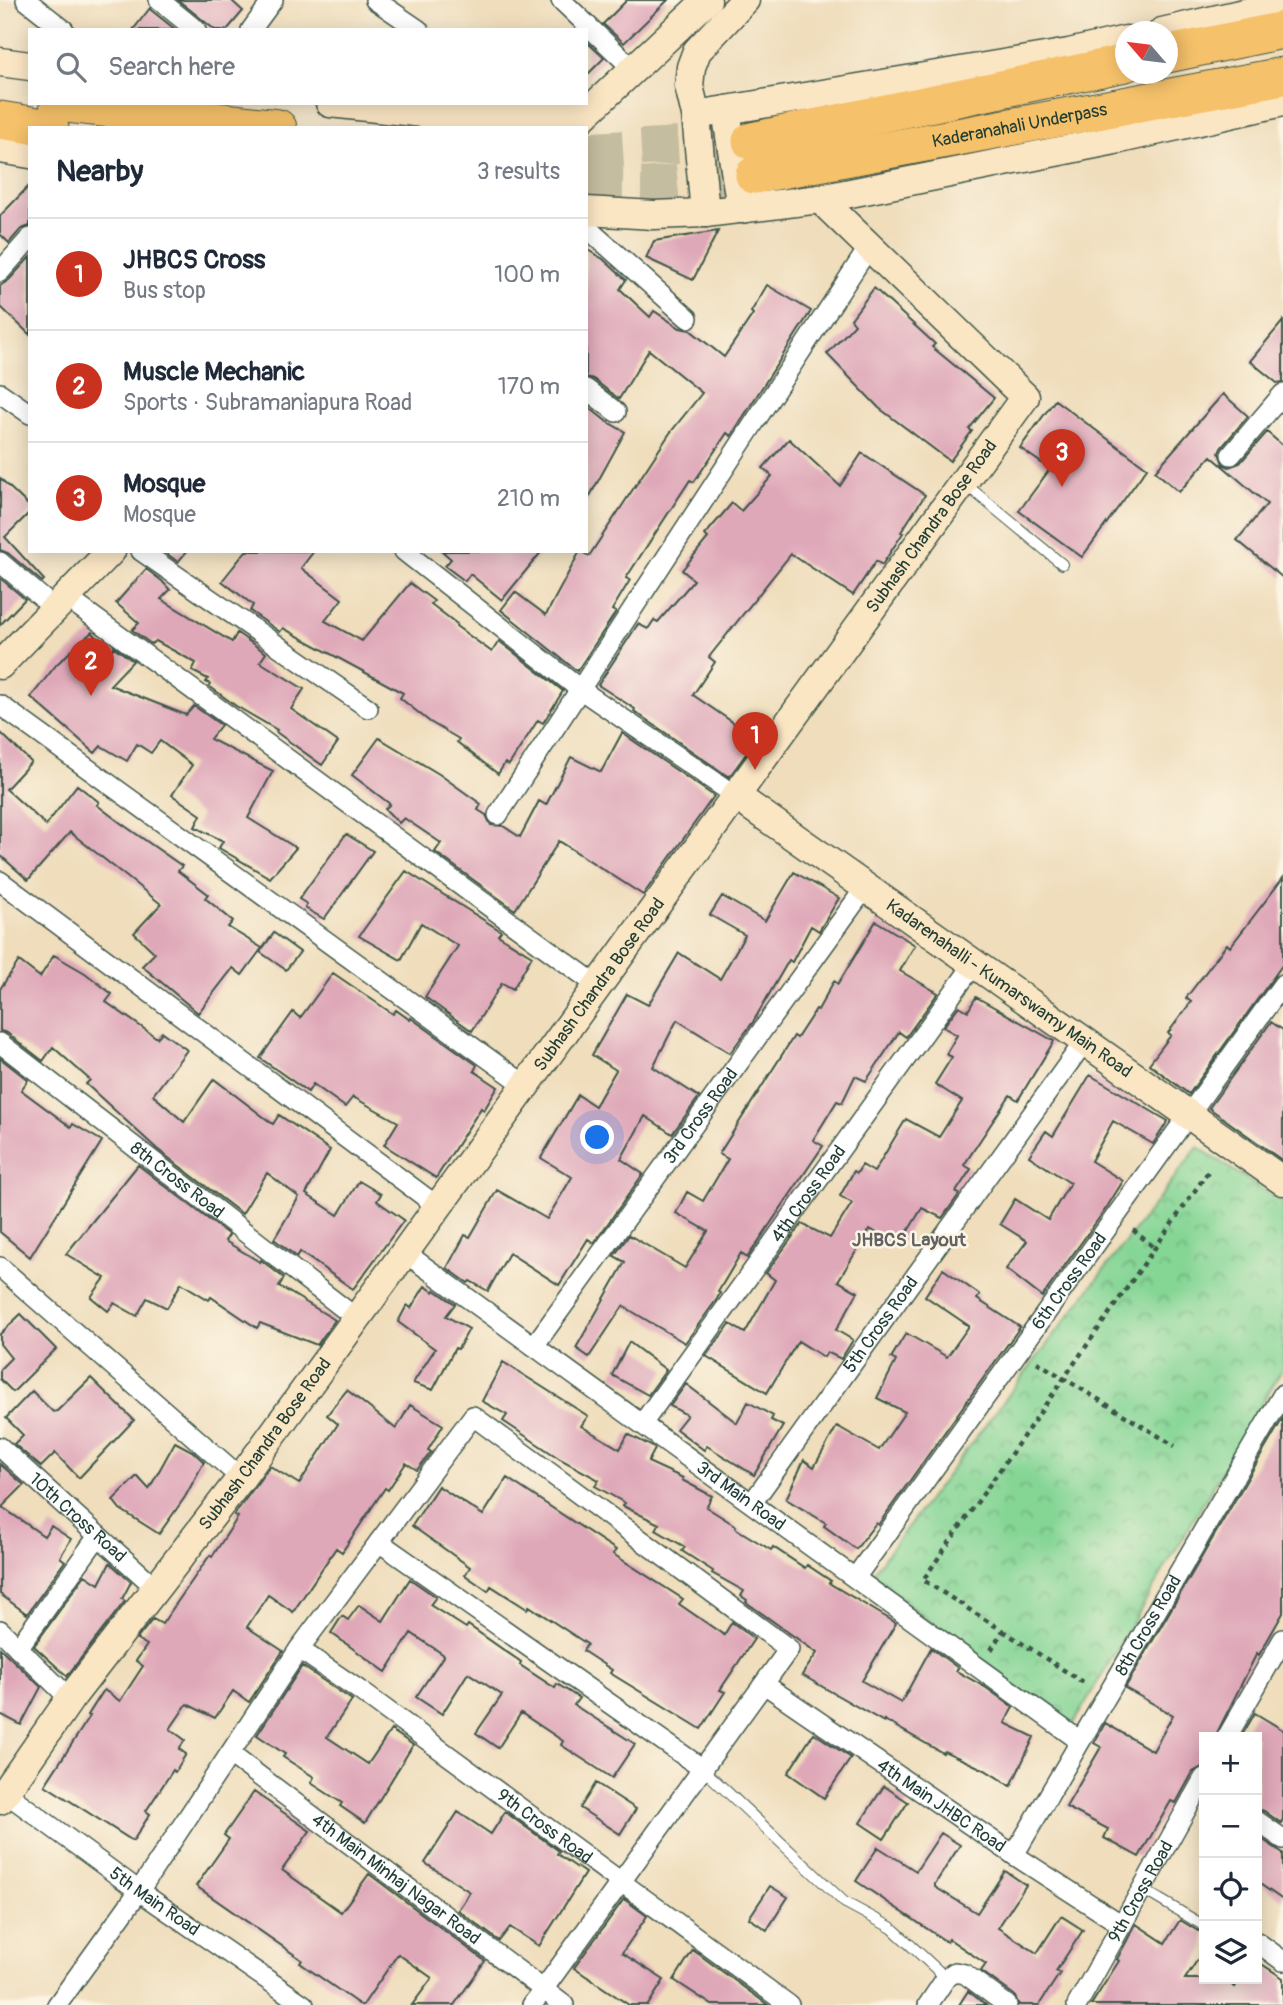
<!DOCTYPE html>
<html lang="en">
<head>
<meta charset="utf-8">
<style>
  :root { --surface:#fff; --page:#f6f6f7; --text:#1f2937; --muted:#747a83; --line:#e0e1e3; --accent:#c8321e }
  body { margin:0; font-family:Pangolin,sans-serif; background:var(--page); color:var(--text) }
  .controls { position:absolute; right:21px; bottom:21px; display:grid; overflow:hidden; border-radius:0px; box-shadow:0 4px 18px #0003 }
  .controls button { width:63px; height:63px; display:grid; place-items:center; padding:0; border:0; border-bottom:2px solid var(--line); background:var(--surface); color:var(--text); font:35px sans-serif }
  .compass { position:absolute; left:1115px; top:21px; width:63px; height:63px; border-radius:50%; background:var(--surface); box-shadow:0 4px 18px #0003; rotate:298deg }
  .you { position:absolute; left:598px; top:1138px; width:24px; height:24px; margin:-18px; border:5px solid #fff; border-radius:50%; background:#1a73e8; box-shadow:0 0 0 10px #1a73e833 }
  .badge { display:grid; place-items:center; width:46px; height:46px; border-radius:50%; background:var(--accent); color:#fff; font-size:23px; font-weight:700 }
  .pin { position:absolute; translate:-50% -58px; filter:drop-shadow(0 2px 4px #0008) }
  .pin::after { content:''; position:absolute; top:37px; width:24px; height:21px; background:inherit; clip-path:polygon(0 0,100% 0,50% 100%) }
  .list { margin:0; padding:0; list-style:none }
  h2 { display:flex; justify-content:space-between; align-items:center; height:91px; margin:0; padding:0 28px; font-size:30px }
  h2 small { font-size:23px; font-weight:400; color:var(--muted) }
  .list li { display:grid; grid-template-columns:46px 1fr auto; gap:21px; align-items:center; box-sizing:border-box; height:112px; padding:0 28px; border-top:2px solid var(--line) }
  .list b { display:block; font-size:26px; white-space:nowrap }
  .list p { margin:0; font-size:23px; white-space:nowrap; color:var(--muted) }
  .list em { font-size:23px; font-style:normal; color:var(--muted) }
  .icon { flex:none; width:38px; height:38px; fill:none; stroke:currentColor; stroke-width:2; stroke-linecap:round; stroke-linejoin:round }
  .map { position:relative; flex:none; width:1283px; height:2005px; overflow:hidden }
  .search { position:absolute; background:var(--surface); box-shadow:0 4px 18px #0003; left:28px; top:28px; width:560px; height:77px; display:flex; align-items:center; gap:18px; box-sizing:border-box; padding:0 24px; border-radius:0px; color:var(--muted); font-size:26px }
  .panel { position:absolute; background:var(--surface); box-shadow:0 4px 18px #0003; left:28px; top:126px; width:560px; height:427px; border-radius:0px }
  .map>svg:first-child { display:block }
  .park { fill:url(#park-crowns); stroke:#528964; stroke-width:2 }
  .building { fill:#dfa8b9 }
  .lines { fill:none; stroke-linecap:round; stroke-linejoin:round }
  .highway-tunnel { stroke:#c5bda0; stroke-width:37; stroke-dasharray:37 18; stroke-linecap:butt }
  .lane-casing { stroke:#3e5548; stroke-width:12 }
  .street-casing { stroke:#3e5548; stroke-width:22 }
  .secondary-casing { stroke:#3e5548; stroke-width:31 }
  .highway-casing { stroke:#3e5548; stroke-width:39 }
  .path { stroke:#3e5548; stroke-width:4.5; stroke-dasharray:5 5; stroke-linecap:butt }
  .lane { stroke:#fff; stroke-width:10 }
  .street { stroke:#fff; stroke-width:19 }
  .secondary { stroke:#fbe6c4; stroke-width:28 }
  .highway { stroke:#f5c16b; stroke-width:37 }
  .labels { text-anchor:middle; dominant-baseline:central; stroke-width:5; stroke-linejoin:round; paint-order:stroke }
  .street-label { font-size:18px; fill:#1f3d34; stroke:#fcf5e5 }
  .neighbourhood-label { font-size:19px; font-weight:bold; fill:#626263; stroke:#fcf5e5 }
</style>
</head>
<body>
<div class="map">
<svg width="1283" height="2005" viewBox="0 0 1283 2005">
  <defs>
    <pattern id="park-crowns" width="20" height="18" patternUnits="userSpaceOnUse" patternTransform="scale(1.75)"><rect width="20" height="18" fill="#85d595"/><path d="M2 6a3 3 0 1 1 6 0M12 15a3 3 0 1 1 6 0" fill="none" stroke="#6cae7a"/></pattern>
  </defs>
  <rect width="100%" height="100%" fill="#fcf5e5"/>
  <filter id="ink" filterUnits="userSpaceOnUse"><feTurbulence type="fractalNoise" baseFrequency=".0143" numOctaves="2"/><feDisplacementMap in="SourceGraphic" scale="14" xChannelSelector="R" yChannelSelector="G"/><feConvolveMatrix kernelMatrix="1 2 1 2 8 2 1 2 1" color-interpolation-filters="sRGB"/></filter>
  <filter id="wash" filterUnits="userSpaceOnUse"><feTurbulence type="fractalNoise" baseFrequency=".00686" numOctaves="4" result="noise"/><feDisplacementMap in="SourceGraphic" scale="28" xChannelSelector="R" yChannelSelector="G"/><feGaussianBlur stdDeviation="1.57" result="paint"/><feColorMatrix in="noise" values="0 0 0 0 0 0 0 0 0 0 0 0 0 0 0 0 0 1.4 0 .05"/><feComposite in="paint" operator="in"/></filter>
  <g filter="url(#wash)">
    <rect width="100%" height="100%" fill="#efddbb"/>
    <path class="park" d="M1198 1147 1283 1203V1368L1070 1729 870 1576Z"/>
    <g id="blocks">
      <path class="building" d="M178 0H231L243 11 227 30H215Z
        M627 0H668L624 43 603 24Z
        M150 8 151 10 176 30H133Z
        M586 41 604 58 586 76Z
        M30 185V226L21 229 9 243 0 234V216Z
        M718 231 693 280 646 258 654 241Z
        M586 249 603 259 626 280 620 289 650 317 654 311 680 328 690 330 724 357 753 314 751 312 767 285 811 311 731 436 727 433 694 482 690 480 626 578 630 580 612 610 616 612 577 671 501 610 515 592 546 615 580 551 589 556 670 433 702 393 649 350 619 399 593 379 586 377Z
        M30 257V335L0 306V286L9 280Z
        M874 288 935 344 932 347 994 398 969 429 972 431 950 461 879 408 827 354 855 324 851 319Z
        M1283 321V382L1277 383 1250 361Z
        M1223 394 1248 416 1221 448 1219 453 1223 464 1229 467 1240 463 1267 432 1283 446V578L1237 540 1267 504 1211 456 1179 492 1155 471Z
        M1055 400 1147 468 1082 557 1019 511 1050 469 1020 448Z
        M586 405 606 421 625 432 586 503Z
        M789 439 840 486 862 453 925 495 901 532 903 533 882 565 876 561 853 595 791 554 709 657 715 662 693 695 757 739 729 777 634 711 635 709 598 685 638 624 648 629 654 620 658 622 694 580 682 570 708 538 705 535 732 503 741 511 772 476 763 468Z
        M0 478 30 507V512L5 537 44 580 42 582 8 553 0 550Z
        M163 551H187L178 562Z
        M246 551H314L301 568 342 599 325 621 362 641 410 583 434 601 431 604 457 624 456 626 492 652 499 641 563 691 543 723 538 720 509 765 505 763 498 774 457 742 459 739 430 722 400 698 403 693 283 628 280 632 250 611 253 605 222 581Z
        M442 551H542L502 600 470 574 465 581 445 566 451 559Z
        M146 569 162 581 170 590 161 599 232 642 237 633 266 653 260 662 304 689 291 709 338 742 322 765 276 732 277 730 236 706 209 686 210 684 206 682 208 679 192 671 196 663 156 641 151 644 132 630 139 623 116 603Z
        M0 578 25 599 0 625Z
        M92 632 110 652 114 647 133 661 110 685 186 715 194 706 221 725 210 739 273 771 248 818 296 848 270 878 219 848 223 841 195 827 201 815 172 795 192 765 160 741 151 753 137 744 127 761 101 746 95 753 31 697 57 664Z
        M0 732 31 762 6 789 46 825 77 785 99 802 97 805 122 824 182 866 178 871 208 894 205 898 233 921 228 927 262 948 242 975 233 968 198 1013 142 966 155 953 134 933 161 904 70 832 28 880 0 855Z
        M622 733 714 796 643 895 559 841 515 910 435 852 441 843 404 818 399 823 385 809 390 804 352 775 379 738 439 774 481 804 478 810 486 815 491 825 503 826 520 837 539 801 546 805 571 757 601 772Z
        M346 834 373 851 324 919 305 908 307 904 299 899Z
        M406 871 501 931 498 935 532 956 513 989 502 983 472 1031 425 997 458 946 421 923 401 960 359 936Z
        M794 872 839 898 819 931 811 926 792 962 789 960 753 1022 730 1053 677 1020 653 1067 699 1097 672 1134 645 1116 621 1159 643 1174 594 1243 588 1239 559 1285 509 1253 488 1291 470 1281 468 1283 447 1268 465 1235 470 1237 497 1190 547 1219 572 1177 541 1158 578 1095 595 1106 616 1070 592 1055 627 994 648 1005 679 953 720 979 745 935 710 915 722 896 765 921Z
        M1283 878V964L1189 1094 1149 1064 1171 1035 1168 1033 1191 1002 1186 998 1227 944 1230 947Z
        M876 921 915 945 900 971 938 993 906 1037 899 1032 866 1081 855 1076 842 1103 837 1101 813 1140 823 1146 747 1258 741 1253 718 1292 720 1293 717 1299 685 1343 623 1306 589 1357 576 1348 625 1262 614 1256 629 1235 685 1268 708 1231 676 1213 687 1192 703 1201 728 1159 719 1154 794 1036 797 1038 816 1009 818 1010 834 981 838 984Z
        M274 933 300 952 286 970 260 952Z
        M54 955 85 973 112 994 106 1002 157 1038 162 1032 187 1050 153 1095 184 1122 214 1079 273 1124 279 1115 330 1150 306 1194 338 1215 359 1181 381 1194 377 1201 404 1220 353 1289 300 1252 297 1257 274 1239 299 1197 267 1173 242 1214 157 1149 86 1084 90 1080 53 1047 43 1061 7 1033 0 1031V989L19 961 40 977Z
        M333 973 393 1014 396 1010 410 1020 411 1018 477 1065 474 1071 498 1087 484 1110 481 1108 436 1178 384 1145 398 1122 353 1097 345 1107 313 1084 308 1092 260 1058 293 1012 300 1018Z
        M976 997 1054 1041 1018 1100 1010 1095 964 1165 971 1169 956 1192 959 1194 958 1196 942 1218 922 1208 899 1246 870 1229 838 1281 858 1292 836 1330 853 1340 841 1359 827 1352 824 1357 798 1341 767 1393 706 1356 730 1324 745 1333 775 1280 766 1273 802 1224 830 1238 852 1203 840 1196 854 1171 857 1173 862 1165 874 1172 906 1119 939 1137 962 1101 935 1084 952 1057 946 1054 957 1035 943 1027 959 1006 968 1011Z
        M1271 1022 1283 1030V1161L1209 1108Z
        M0 1058 28 1080 21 1090 71 1127 73 1124 102 1141 30 1257 0 1232Z
        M1090 1075 1168 1121 1153 1144 1113 1121 1091 1161 1123 1181 1107 1207 1042 1297 1006 1269 1027 1241 1000 1224 1015 1199 1048 1220 1070 1183 1029 1156 1046 1131 1053 1136Z
        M138 1165 229 1235 225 1241 260 1262 261 1260 284 1278 279 1286 335 1320 317 1345 260 1323 257 1328 211 1297 209 1300 181 1283 167 1308 147 1298 137 1316 114 1303 108 1311 91 1297 105 1278 66 1254Z
        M943 1269 980 1295 977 1299 1020 1327 878 1525 876 1523 856 1549 824 1526 826 1523 786 1499 804 1460 814 1467 837 1426 879 1450 905 1412 877 1398 896 1361 891 1358 906 1333 947 1357 969 1326 925 1296Z
        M425 1286 434 1292 435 1290 455 1304 446 1316 469 1329 458 1349 455 1348 433 1390 413 1383 435 1349 398 1322 407 1305 411 1308Z
        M21 1314 56 1349 13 1392 0 1379V1369L11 1358 0 1344V1334Z
        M629 1342 666 1370 648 1395 612 1375Z
        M503 1362 588 1416 581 1426 620 1449 628 1434 653 1447 655 1449 648 1462 683 1478 682 1480 712 1496 706 1507 736 1526 735 1528 771 1550 773 1547 805 1568 807 1565 831 1581 829 1583 896 1623 862 1681 901 1703 931 1648 958 1668 956 1671 985 1687 1013 1707 1005 1723 1034 1737 1011 1786 985 1770 944 1751 943 1753 884 1720V1722L802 1675 817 1653 746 1602 747 1600 741 1596 744 1591 712 1573 713 1571 682 1551 685 1547 656 1530 659 1524 623 1506 625 1503 595 1486 599 1480 560 1459 503 1421 507 1415 482 1401Z
        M91 1378 134 1420 79 1478 55 1453 41 1467 14 1444 23 1435 6 1418 32 1391 53 1412 57 1411Z
        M686 1384 737 1423 748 1402 773 1416 771 1420 783 1426 754 1475 707 1446 704 1450 676 1429 687 1415 670 1406Z
        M347 1390 396 1429 410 1405 443 1425 428 1450 431 1452 417 1470 406 1463 388 1490 385 1488 342 1552 336 1548 293 1612 268 1595 247 1627 283 1651 249 1702 233 1691 215 1718 187 1704 170 1729 185 1740 179 1749 186 1754 175 1772 173 1770 146 1811 150 1814 133 1841 45 1785 90 1716 88 1715 104 1690 120 1701 143 1666 136 1661 147 1645 137 1639 153 1619 162 1624 210 1555 212 1557 238 1517 234 1515 270 1466 299 1484 338 1424 327 1415Z
        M1283 1418V1613L1259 1655 1257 1653 1215 1737H1204V1766L1193 1772 1176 1803 1171 1801 1139 1857 1104 1838 1108 1829 1066 1807 1101 1747 1094 1743 1105 1723 1153 1751 1173 1715 1125 1688Z
        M175 1442 192 1451 204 1462 185 1497 159 1534 120 1509 113 1500 137 1476 149 1489Z
        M0 1464 24 1485 2 1507 44 1536 51 1526 71 1539 60 1557 65 1561 27 1614 0 1594Z
        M507 1478 616 1550 613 1554 683 1599 679 1604 724 1635 732 1622 754 1639 720 1690 725 1692 701 1729 610 1673 612 1670 583 1651 587 1644 529 1606 527 1609 491 1586 488 1591 465 1575 470 1567 412 1526 438 1486 483 1515Z
        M110 1563 131 1582 122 1599 125 1601 67 1676 34 1646 85 1575 99 1584Z
        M410 1579 436 1597 430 1605 466 1628 468 1625 521 1662 520 1665 555 1688 557 1684 579 1698 574 1705 635 1744 612 1778 561 1745 563 1741 521 1713 498 1748 476 1733 502 1695 468 1673 442 1714 416 1697 444 1655 411 1633 386 1672 331 1633 342 1616 348 1620 359 1605 383 1621Z
        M0 1648 41 1687 21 1725 0 1714Z
        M302 1666 352 1700 327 1737 368 1764 391 1730 413 1745 365 1823 340 1806 342 1803 311 1783 314 1777 283 1757 285 1754 257 1735Z
        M1255 1713 1283 1730V1819L1281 1823 1264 1811 1257 1809V1737H1241Z
        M814 1733 851 1758 824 1798 788 1773Z
        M596 1783 636 1809 620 1834 580 1808Z
        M884 1786 908 1802 884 1839 860 1823Z
        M254 1792 310 1831 282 1870 341 1912 369 1874 485 1961 454 2005H412L432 1978 398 1954 363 2005H360L300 1963 302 1960 196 1886 229 1839 224 1835Z
        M458 1812 491 1834 505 1812 559 1851 557 1854 585 1873 539 1946 510 1927 499 1941 458 1910 470 1892 425 1863Z
        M941 1833 960 1845 935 1884V1887L977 1913 1005 1871 1026 1885 998 1928 1037 1953 1061 1916 1083 1930 1056 1971 1060 1973 1039 2005H1019L1014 1995 981 1971 986 1964 949 1939 947 1942 856 1881 878 1847 916 1871Z
        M1257 1836 1283 1853V1900L1257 1882Z
        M770 1886 788 1897 767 1930 749 1918Z
        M624 1899 647 1916 622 1953 664 1980 648 2005H629L574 1968Z
        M1180 1920 1198 1931H1204V1950L1185 1979H1223L1235 1987 1240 1979H1257V1961L1283 1978V2005H1091L1119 1961 1117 1959 1136 1924 1165 1943Z
        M693 1950 768 2005H712L674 1980Z
        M968 1991 986 2005H959Z"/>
    </g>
  </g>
  <g filter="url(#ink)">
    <use href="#blocks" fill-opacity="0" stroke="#3e5548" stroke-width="2"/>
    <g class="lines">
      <path class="highway-tunnel" d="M586 151 751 141
        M586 185 648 186 754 175"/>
      <defs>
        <path id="lane" d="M964 483 1062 564
          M703 1769 844 1902 892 1928 946 1978
          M1142 1889 1201 1924"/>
        <g id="street">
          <path d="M26 0 64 30"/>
          <path d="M159 0 196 30"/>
          <path d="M375 0 419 30"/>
          <path d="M561 0 633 69"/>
          <path d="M251 30 273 0"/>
          <path d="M586 227 688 318"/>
          <path d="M0 272 30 238"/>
          <path d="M586 389 616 412"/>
          <path d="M0 393 30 414"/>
          <path d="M1231 455 1283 394"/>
          <path d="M141 551 368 708"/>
          <path d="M404 551 581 690 736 796"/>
          <path d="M0 562 55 609"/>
          <path d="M66 597 598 986"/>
          <path d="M0 705 525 1085"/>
          <path d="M498 815 869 247"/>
          <path d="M0 881 437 1206"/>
          <path id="s1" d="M0 1043 356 1318"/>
          <path id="s2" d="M404 1252 1080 1741"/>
          <path d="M0 1267 241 1478"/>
          <path id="s3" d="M534 1346 865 888"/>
          <path id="s4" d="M642 1424 974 964"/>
          <path id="s5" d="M0 1447 156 1588"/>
          <path id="s6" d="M752 1503 1084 1042"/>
          <path d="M379 1542 703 1769"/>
          <path id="s7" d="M855 1578 1283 984"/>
          <path d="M0 1630 70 1699"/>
          <path d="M18 1648 98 1536"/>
          <path id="s8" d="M299 1649 359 1690 789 2005"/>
          <path id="s9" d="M764 1684 1014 1855 1122 1925"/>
          <path d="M1227 1737 1283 1639"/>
          <path id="s10" d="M230 1754 564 2005"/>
          <path id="s11" d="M6 1793 139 1891 304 2005"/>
          <path d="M1257 1821 1283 1839"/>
          <path id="s12" d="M1014 1855 1283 1394"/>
          <path d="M1257 1942 1283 1961"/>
          <path d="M57 2005 139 1891 299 1649 473 1416 789 1649 532 2005"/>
          <path d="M928 2005 946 1978 955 1972 965 1974 1007 2005"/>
          <path id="s13" d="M1077 2005 1204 1778"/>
        </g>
        <g id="secondary">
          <path d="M1162 32 1283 4"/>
          <path d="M0 62 30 66"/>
          <path d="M330 103 461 117 588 112"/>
          <path d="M726 110 741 209"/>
          <path d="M696 115 1069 53 1126 40"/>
          <path d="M574 125 707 0"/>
          <path d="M0 149 30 154"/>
          <path d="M586 211 654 215 705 213 820 199 1120 139 1283 102"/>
          <path d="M705 213 696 115 689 86 691 67 697 51 745 0"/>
          <path d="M0 665 111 551"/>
          <path id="s14" d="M736 796 1283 1181"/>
          <path id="s15" d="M0 1800 70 1699 241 1478 1025 397 820 199"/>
        </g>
        <g id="highway">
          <path d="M1168 54 1283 30"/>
          <path d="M58 103 278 128"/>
          <path d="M0 120 50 128"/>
          <path d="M751 141 1126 63"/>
          <path id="s16" d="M754 175 1283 76"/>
        </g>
      </defs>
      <use href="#lane" class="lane-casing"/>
      <use href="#street" class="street-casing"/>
      <use href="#secondary" class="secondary-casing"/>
      <use href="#highway" class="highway-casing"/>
      <path class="path" d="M1133 1230 1156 1249
        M1037 1362 1175 1446
        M1003 1631 1087 1685
        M991 1650 1003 1631 923 1580 1210 1169"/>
      <use href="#lane" class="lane"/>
      <use href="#street" class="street"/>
      <use href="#secondary" class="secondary"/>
      <use href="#highway" class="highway"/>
    </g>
  </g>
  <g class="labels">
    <g class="street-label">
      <text stroke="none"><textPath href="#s16" startOffset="270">Kaderanahali Underpass</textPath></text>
      <text stroke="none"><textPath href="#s15" startOffset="1578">Subhash Chandra Bose Road</textPath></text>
      <text stroke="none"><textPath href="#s15" startOffset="1012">Subhash Chandra Bose Road</textPath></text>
      <text stroke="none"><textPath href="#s14" startOffset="334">Kadarenahalli - Kumarswamy Main Road</textPath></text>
      <text stroke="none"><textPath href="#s3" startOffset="284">3rd Cross Road</textPath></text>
      <text stroke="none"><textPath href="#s1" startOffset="224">8th Cross Road</textPath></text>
      <text stroke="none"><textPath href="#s4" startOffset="284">4th Cross Road</textPath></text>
      <text stroke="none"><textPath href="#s7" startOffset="366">6th Cross Road</textPath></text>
      <text stroke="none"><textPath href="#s6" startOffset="220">5th Cross Road</textPath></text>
      <text stroke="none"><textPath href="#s15" startOffset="444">Subhash Chandra Bose Road</textPath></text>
      <text stroke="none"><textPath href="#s2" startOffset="416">3rd Main Road</textPath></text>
      <text stroke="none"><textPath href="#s5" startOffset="105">10th Cross Road</textPath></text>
      <text stroke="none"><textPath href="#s12" startOffset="266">8th Cross Road</textPath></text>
      <text stroke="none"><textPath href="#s9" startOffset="215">4th Main JHBC Road</textPath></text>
      <text stroke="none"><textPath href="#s8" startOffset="303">9th Cross Road</textPath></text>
      <text stroke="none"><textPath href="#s10" startOffset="208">4th Main Minhaj Nagar Road</textPath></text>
      <text stroke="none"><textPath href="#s13" startOffset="130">9th Cross Road</textPath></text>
      <text stroke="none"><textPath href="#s11" startOffset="184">5th Main Road</textPath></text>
    </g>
    <g class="neighbourhood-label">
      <text x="909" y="1240">JHBCS Layout</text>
    </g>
  </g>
</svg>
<div class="controls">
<button>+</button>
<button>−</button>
<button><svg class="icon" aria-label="locate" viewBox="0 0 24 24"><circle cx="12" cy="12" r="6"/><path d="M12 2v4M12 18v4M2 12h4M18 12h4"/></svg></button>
<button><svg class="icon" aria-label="layers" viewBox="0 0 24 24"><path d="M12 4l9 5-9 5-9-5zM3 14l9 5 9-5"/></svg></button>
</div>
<svg class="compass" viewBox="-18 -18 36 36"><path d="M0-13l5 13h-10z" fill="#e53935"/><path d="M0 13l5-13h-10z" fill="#747a83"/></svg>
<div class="you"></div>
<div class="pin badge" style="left:755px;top:770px">1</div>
<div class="pin badge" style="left:91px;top:696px">2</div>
<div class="pin badge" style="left:1062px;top:487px">3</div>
<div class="search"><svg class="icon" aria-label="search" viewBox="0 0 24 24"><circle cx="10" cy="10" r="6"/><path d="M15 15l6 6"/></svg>Search here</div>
<section class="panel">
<h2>Nearby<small>3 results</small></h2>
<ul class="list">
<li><span class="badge">1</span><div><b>JHBCS Cross</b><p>Bus stop</p></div><em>100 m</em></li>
<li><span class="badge">2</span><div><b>Muscle Mechanic</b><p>Sports · Subramaniapura Road</p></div><em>170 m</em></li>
<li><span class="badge">3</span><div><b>Mosque</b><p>Mosque</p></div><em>210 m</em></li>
</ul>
</section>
</div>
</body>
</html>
